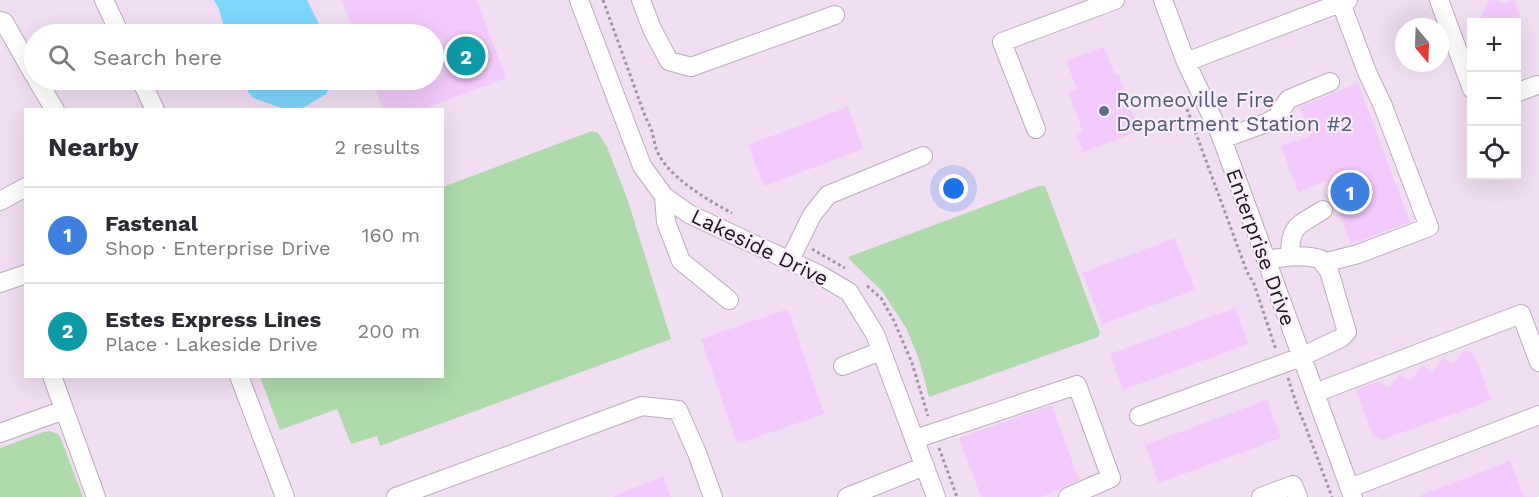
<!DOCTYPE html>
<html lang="en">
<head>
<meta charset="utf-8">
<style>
  :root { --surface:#fff; --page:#f2f2f3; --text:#2b2b33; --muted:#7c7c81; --line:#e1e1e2; --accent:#0b8043 }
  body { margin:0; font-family:"Work Sans",sans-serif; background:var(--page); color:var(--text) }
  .controls { position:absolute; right:18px; top:18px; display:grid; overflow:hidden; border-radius:0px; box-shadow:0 6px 24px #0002 }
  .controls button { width:54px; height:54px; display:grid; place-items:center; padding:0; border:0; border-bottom:2px solid var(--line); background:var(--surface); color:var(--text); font:30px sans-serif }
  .compass { position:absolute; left:1395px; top:18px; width:54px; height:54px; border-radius:50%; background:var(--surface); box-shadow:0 6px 24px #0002; rotate:161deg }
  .you { position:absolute; left:954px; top:189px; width:21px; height:21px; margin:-15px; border:4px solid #fff; border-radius:50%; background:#1a73e8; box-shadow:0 0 0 9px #1a73e833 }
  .badge { display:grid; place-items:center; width:39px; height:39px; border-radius:50%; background:var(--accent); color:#fff; font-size:20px; font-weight:700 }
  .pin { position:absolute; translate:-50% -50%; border:3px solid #fff; box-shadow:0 2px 6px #0006 }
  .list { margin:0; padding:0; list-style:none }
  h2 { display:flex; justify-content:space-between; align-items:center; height:78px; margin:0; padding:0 24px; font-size:26px }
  h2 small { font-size:20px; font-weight:400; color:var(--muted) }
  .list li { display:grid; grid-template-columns:39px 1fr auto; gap:18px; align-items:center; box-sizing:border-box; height:96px; padding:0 24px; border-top:2px solid var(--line) }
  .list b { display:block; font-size:22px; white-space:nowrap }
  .list p { margin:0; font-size:20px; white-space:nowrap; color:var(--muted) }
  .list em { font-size:20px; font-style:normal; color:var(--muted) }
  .icon { flex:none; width:33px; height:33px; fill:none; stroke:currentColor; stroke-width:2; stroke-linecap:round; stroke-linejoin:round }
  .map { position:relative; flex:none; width:1539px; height:497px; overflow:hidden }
  .search { position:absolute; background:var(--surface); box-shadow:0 6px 24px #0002; left:24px; top:24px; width:420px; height:66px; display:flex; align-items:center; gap:15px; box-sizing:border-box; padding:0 21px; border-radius:33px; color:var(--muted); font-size:22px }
  .panel { position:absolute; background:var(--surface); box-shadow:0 6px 24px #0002; left:24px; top:108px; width:420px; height:270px; border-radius:0px }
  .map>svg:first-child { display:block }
  .built { fill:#f2def3; fill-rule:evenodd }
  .green { fill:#aedaac }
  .water { fill:#7fd7fd }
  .building { fill:#f2cafb }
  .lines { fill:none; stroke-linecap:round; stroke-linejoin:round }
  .minor-casing { stroke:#baacba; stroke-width:20 }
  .path { stroke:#a096a1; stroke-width:3; stroke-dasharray:3 3; stroke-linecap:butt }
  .minor { stroke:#fff; stroke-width:18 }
  .service-dot { fill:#5c6f8a; stroke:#f9ebfa; stroke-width:2 }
  .labels { text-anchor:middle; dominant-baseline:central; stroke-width:4.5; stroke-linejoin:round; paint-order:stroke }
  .service-label { font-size:21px; fill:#4e5e75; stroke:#f9ebfa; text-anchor:start }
  .street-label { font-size:21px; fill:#1d181d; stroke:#f9ebfa }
</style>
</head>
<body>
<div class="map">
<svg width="1539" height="497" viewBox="0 0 1539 497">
  <rect width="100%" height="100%" fill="#f9ebfa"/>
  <path class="built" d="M0 0H1539V497H0ZM1472 22H1516V176H1472ZM1404 27H1440V63H1404ZM34 34H434V80H34ZM26 110H442V376H26Z"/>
  <path class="green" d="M592 131 598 133 607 147 627 198 671 339 380 446 377 436 351 444 337 409 280 430 260 377 442 376 443 187Z
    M1039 186H1045L1100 333 1098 337 929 397 919 359 906 328 882 291 851 261 848 257Z
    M50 431 58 434 61 439 83 497H0V448L43 432Z"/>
  <path class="water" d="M214 0H307L324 34H226L219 9Z
    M239 80H333L326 94 301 109 295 110 284 109 253 98Z"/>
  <path class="building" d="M342 0H477L506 78 421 110H383L372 80H434V34H355Z
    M1489 0H1497L1505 4 1514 0 1522 22H1478Z
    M1104 47 1115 75 1118 73 1139 131 1083 152 1076 134 1083 132 1068 92 1077 89 1066 61Z
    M1358 83 1410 222 1351 244 1327 181 1298 192 1281 146 1310 136 1300 107Z
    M848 107 863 149 764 186 748 145Z
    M1175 238 1195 290 1102 324 1083 273Z
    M1235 308 1248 344 1123 390 1110 354Z
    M788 309 824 414 737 444 701 339Z
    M1464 350 1474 354 1491 400 1382 440 1373 436 1356 390 1379 381 1388 389 1400 374 1410 381 1423 365 1432 372 1444 357 1453 365Z
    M1267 400 1281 438 1159 483 1145 445Z
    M1052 405 1079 480 1063 487 1059 490 1041 497H981L959 438Z
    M1510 461 1524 497H1419V496Z
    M663 477 671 497H614V496Z"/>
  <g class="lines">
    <defs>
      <path id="minor" d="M104 0 120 34
        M579 0 642 166 664 196 689 214 820 275 849 292 875 334 936 497
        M641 0 652 29 669 61 691 67 835 15
        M1163 0 1186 62 1221 136 1353 497
        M1439 0 1472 89
        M0 21 4 22 34 75
        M1186 62 1348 0
        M37 80 55 110
        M141 80 155 110
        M1516 93 1537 85
        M1036 129 1002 42 1115 0
        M1222 139 1266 123 1277 117 1282 108 1289 99 1330 82
        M664 197 666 222 681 261 729 300
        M0 201 26 187
        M1290 256C1290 224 1298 226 1323 210
        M790 260 812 215 828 195 923 156
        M1323 263 1358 254 1429 227 1383 106 1367 72 1341 3
        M0 283 26 274
        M843 366 881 351
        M52 376 96 497
        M239 376 285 497
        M1315 393 1521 314 1539 362
        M1139 416 1301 357 1341 338 1347 332 1329 271 1320 259C1302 254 1284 257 1266 260
        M0 433 64 410
        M915 439 1077 385 1111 478 1068 497
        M1350 488 1539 415
        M396 497 642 406 678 410 697 453 713 497
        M847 497 925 466
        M1261 497 1293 485 1298 497"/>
    </defs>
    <use href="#minor" class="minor-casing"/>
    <path class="path" d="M603 0 645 116C647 120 649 124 651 129 654 136 654 144 657 151 668 177 709 201 732 213
      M1187 109 1247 272 1254 284 1276 350
      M812 249 845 268
      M867 286 881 298 894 321 912 363 928 416
      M1288 378 1297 406 1305 425 1332 497
      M939 448 957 497"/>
    <use href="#minor" class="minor"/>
  </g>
  <circle class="service-dot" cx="1104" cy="111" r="6"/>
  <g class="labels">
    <g class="service-label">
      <text x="1116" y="99">Romeoville Fire<tspan x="1116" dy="24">Department Station #2</tspan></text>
    </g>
    <g class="street-label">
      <text transform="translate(760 247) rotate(26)">Lakeside Drive</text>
      <text transform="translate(1261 247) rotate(70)">Enterprise Drive</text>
    </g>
  </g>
</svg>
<div class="controls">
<button>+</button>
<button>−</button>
<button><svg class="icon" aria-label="locate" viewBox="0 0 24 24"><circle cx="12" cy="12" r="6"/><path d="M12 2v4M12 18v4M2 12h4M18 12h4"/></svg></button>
</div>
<svg class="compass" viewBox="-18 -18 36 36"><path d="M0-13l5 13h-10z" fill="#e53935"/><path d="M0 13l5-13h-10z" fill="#7c7c81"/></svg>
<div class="you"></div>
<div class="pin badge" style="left:1350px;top:192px;background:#3f7fe0">1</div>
<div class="pin badge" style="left:466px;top:56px;background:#0f9aa8">2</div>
<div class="search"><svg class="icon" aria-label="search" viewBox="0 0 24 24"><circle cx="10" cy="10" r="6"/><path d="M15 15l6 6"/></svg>Search here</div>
<section class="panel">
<h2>Nearby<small>2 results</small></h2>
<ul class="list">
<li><span class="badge" style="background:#3f7fe0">1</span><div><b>Fastenal</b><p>Shop · Enterprise Drive</p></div><em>160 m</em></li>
<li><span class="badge" style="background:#0f9aa8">2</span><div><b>Estes Express Lines</b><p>Place · Lakeside Drive</p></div><em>200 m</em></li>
</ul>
</section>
</div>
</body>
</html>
